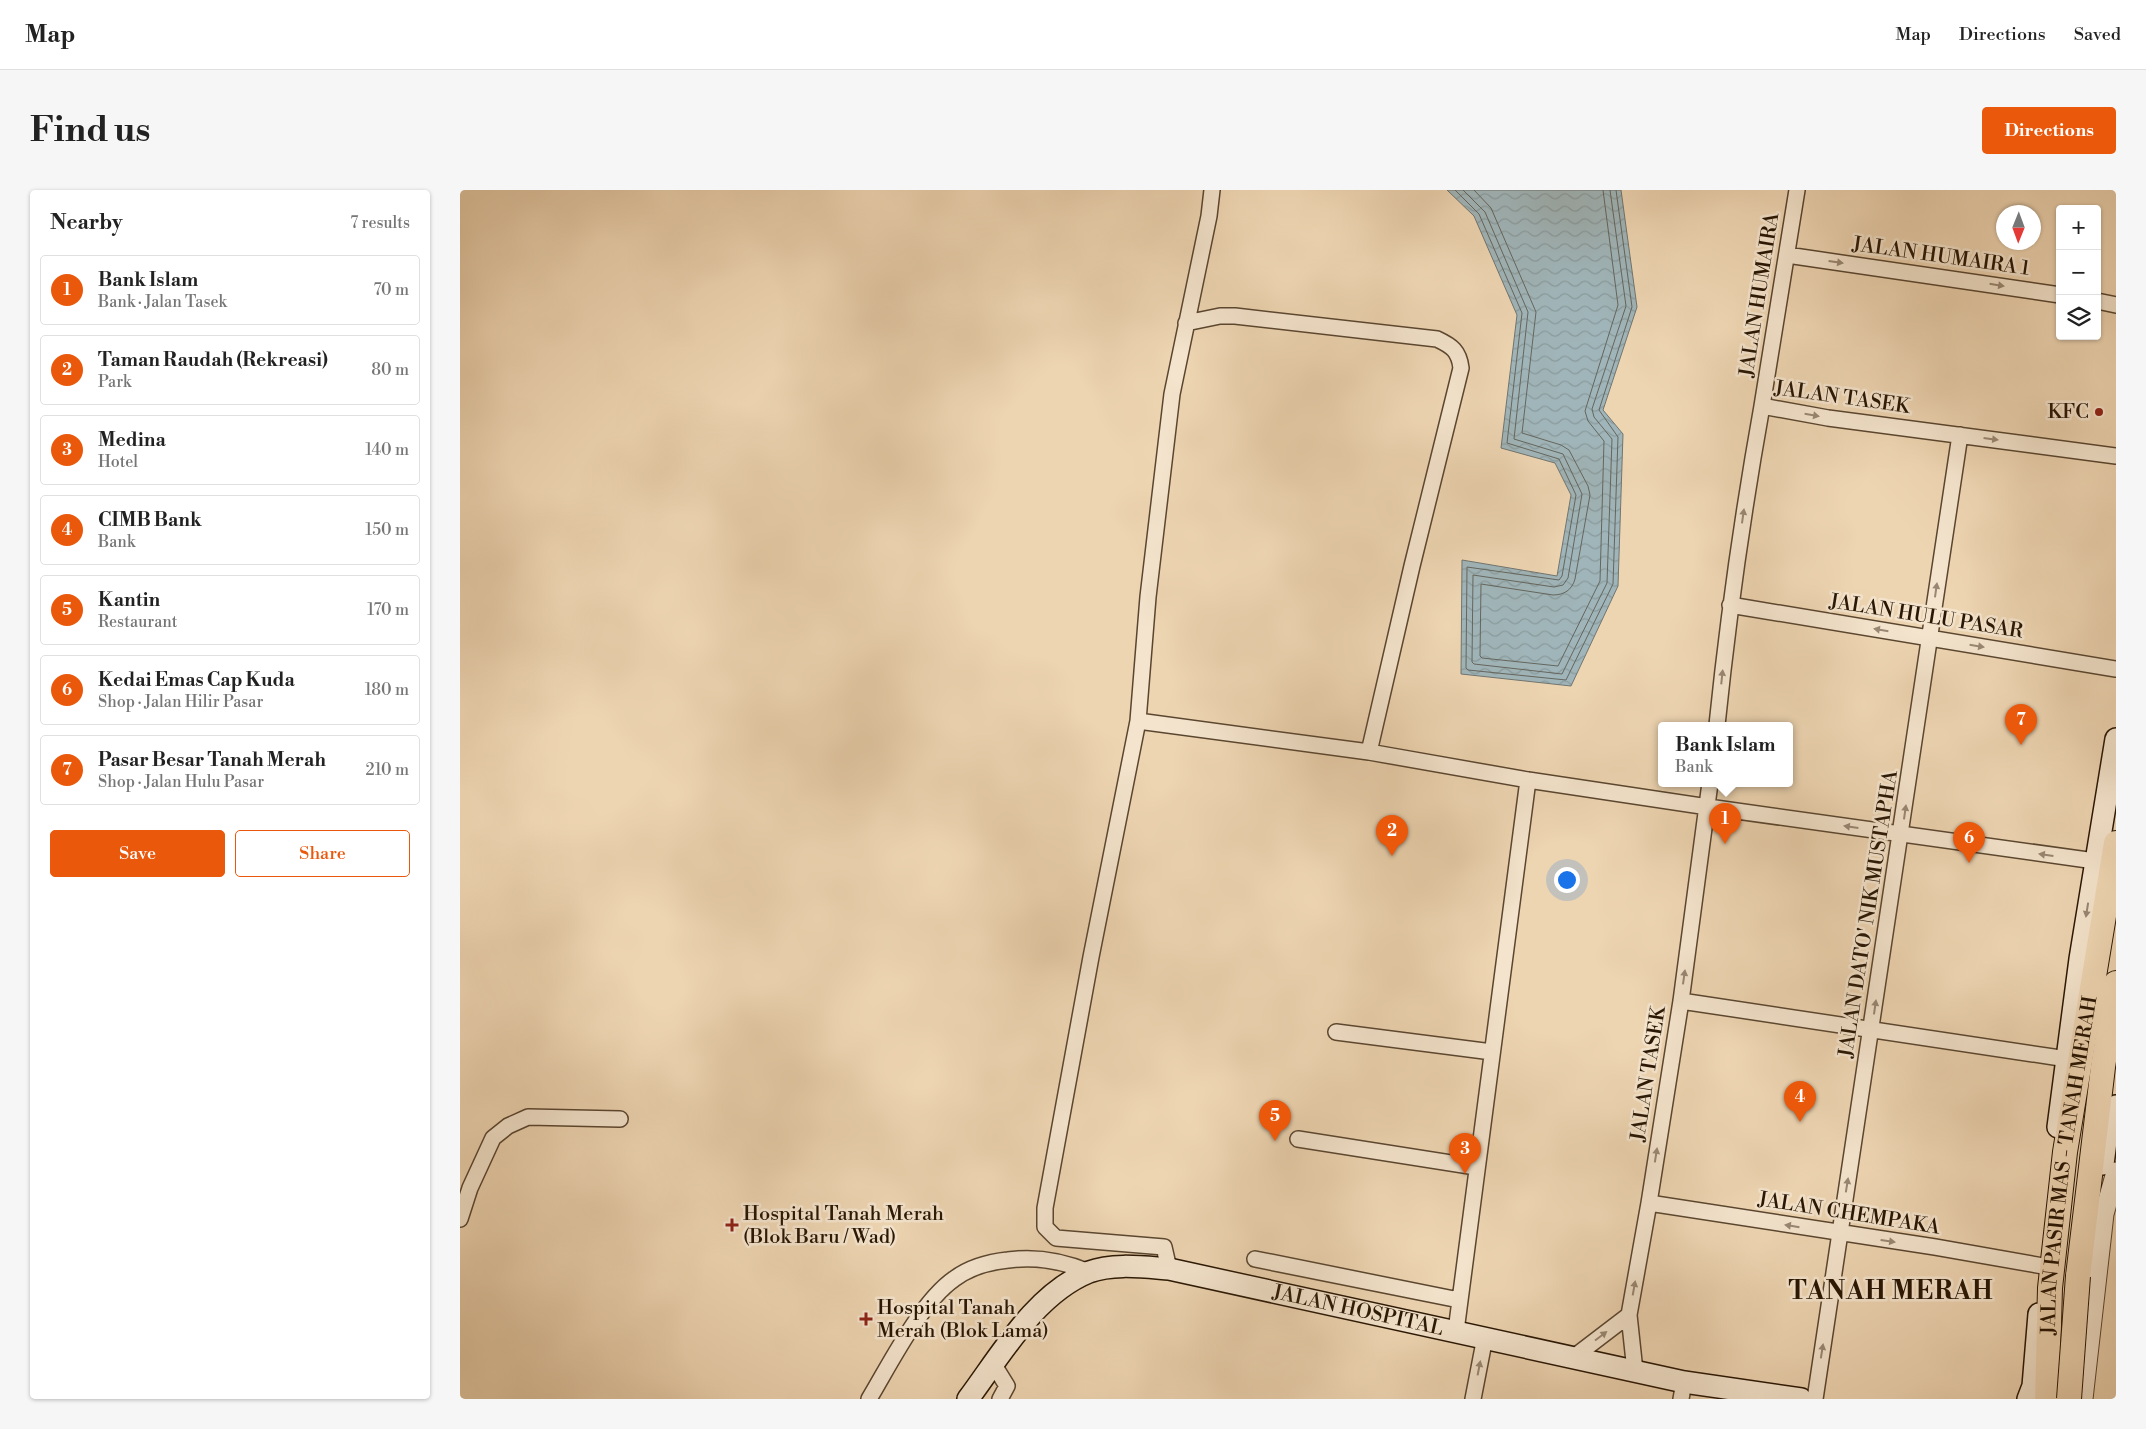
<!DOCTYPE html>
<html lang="en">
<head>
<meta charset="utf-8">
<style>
  :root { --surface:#fff; --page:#f6f6f6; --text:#222; --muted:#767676; --line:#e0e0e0; --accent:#ea580c }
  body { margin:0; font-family:"Libre Bodoni",serif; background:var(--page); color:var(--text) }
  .controls { position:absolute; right:15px; top:15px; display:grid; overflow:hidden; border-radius:5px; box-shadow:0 1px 4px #0004 }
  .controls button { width:45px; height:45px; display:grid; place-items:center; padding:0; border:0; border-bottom:1px solid var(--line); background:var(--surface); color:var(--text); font:25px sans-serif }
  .compass { position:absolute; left:1536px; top:15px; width:45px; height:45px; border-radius:50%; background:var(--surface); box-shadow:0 1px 4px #0004; rotate:181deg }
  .you { position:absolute; left:1106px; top:689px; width:18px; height:18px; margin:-12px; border:4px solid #fff; border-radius:50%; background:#1a73e8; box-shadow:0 0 0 8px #1a73e833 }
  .badge { display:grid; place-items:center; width:32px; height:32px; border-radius:50%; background:var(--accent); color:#fff; font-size:16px; font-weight:700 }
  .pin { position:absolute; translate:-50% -41px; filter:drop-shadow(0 1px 2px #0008) }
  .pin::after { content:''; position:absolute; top:26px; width:18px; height:15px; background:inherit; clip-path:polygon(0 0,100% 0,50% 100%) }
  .popup { position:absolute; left:1198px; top:532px; width:135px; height:65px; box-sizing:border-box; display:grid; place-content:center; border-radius:5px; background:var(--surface); filter:drop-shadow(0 1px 4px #0005); font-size:16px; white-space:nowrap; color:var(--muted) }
  .popup b { font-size:19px; color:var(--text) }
  .popup::after { content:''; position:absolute; left:50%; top:100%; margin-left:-10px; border:10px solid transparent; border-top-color:var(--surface) }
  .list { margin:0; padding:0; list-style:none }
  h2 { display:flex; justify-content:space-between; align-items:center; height:65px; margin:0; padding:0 20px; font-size:21px }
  h2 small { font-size:16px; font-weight:400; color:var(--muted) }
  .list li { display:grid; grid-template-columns:32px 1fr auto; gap:15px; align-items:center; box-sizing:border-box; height:70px; margin:0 10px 10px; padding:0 10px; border:1px solid var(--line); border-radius:5px }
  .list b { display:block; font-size:19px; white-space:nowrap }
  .list p { margin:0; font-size:16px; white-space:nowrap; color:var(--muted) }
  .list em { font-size:16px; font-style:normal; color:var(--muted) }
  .actions { display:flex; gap:10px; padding:15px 20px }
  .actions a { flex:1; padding:11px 0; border:1px solid var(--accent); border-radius:5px; text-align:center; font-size:18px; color:var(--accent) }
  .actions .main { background:var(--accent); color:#fff }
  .icon { flex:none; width:28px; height:28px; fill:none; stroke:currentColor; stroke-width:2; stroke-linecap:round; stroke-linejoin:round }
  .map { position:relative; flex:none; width:1656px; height:1209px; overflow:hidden; border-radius:5px }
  header { display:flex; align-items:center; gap:30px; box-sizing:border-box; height:70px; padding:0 25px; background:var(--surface); border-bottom:1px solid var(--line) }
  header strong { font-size:24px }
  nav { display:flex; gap:28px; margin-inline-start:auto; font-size:18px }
  .intro { display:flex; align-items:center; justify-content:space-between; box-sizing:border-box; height:120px; padding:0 30px }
  h1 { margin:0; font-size:35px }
  .button { padding:12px 22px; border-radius:5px; background:var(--accent); color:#fff; font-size:18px; font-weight:700 }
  main { display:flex; gap:30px; padding:0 30px }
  aside { flex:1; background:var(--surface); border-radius:5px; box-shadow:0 1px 4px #0004 }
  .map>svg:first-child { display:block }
  .water { fill:url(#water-waves); stroke:#707571 }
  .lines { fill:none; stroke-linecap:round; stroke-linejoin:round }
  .shore { stroke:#64665e; stroke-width:1 }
  .minor-casing { stroke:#5a4630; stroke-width:18 }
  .tertiary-casing { stroke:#5a4630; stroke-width:21 }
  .secondary-casing { stroke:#291604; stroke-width:24 }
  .primary-casing { stroke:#291604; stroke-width:26 }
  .minor { stroke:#f4e4cd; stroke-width:15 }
  .tertiary { stroke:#f4e4cd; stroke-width:19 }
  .secondary { stroke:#f4e4cd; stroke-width:21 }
  .primary { stroke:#eed5b2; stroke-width:24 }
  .primary-bridge-casing { stroke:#291604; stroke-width:26; stroke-linecap:butt }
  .primary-bridge { stroke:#eed5b2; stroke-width:24 }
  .oneway { fill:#998773 }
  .poi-dot { fill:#8f2418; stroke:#f4e4cd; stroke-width:2 }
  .labels { text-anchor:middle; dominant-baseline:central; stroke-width:5; stroke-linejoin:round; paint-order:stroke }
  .street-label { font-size:20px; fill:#291604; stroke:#f4e4cd }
  .poi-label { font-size:20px; fill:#291604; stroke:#f4e4cd; text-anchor:start }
  .district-label { font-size:25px; font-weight:bold; letter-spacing:1px; fill:#291604; stroke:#f4e4cd }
</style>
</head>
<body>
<header>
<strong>Map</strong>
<nav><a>Map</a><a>Directions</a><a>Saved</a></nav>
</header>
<div class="intro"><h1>Find us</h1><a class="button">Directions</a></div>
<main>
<aside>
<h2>Nearby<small>7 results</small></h2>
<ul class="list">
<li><span class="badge">1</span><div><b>Bank Islam</b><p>Bank · Jalan Tasek</p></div><em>70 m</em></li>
<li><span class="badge">2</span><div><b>Taman Raudah (Rekreasi)</b><p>Park</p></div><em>80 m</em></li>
<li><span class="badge">3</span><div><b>Medina</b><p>Hotel</p></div><em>140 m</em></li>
<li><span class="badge">4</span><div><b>CIMB Bank</b><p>Bank</p></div><em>150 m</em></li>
<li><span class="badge">5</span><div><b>Kantin</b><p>Restaurant</p></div><em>170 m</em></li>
<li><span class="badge">6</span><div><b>Kedai Emas Cap Kuda</b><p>Shop · Jalan Hilir Pasar</p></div><em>180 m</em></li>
<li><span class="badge">7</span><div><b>Pasar Besar Tanah Merah</b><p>Shop · Jalan Hulu Pasar</p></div><em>210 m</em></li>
</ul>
<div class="actions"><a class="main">Save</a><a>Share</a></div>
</aside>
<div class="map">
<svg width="1656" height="1209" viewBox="0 0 1656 1209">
  <defs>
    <pattern id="water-waves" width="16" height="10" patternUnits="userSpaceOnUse" patternTransform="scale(1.25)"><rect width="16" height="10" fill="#a0b5b9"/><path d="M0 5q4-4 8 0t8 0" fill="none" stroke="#8a9b9d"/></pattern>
  </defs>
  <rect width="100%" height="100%" fill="#eed5b2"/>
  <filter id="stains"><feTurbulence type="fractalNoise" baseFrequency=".004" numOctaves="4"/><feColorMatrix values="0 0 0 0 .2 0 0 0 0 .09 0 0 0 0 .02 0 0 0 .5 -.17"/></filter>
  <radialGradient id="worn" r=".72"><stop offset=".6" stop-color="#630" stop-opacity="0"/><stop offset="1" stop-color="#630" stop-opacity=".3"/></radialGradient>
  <path class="water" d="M987 0H1161L1177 117 1143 220 1163 244 1158 396 1111 496 1001 484 1002 370 1097 386 1111 305 1095 273 1041 258 1057 125 1014 26Z"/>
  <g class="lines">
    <path class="shore" d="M995 0 1019 24 1062 123 1047 253 1099 269 1116 305 1102 386 1099 390 1007 377 1006 478 1008 480 1106 490 1153 394 1158 247 1139 220 1172 117 1156 0
      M1003 0 1025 22 1068 122 1054 249 1103 264 1122 304 1108 388 1103 395 1094 397 1013 385 1012 472 1014 474 1102 484 1147 393 1152 249 1134 227 1132 219 1166 116 1150 0
      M1014 0 1031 18 1076 122 1062 243 1101 255 1109 260 1128 296 1130 305 1115 389C1112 400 1104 405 1093 405L1021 394 1020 466 1022 468 1098 476 1140 391 1144 251 1128 231 1125 221 1158 115 1143 0"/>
    <defs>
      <path id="minor" d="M1327 65 1600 105
        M1637 111 1656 115
        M726 133 760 126H775L977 149C992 156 999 161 1001 178L952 376 909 562
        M1302 216 1337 0
        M1270 415 1656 479
        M678 531 909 562 1068 590 1248 617 1635 671
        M1257 535C1268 428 1283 322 1302 216L1368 228 1656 266
        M1221 811 1607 869
        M876 842 1032 862
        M838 949 1016 977
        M1189 1013 1475 1057 1583 1076
        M0 1029 10 998 33 948 48 936 68 927 160 929
        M795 1069 999 1110
        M709 1079 704 1057 596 1048 585 1037V1018L631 767 678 531 688 407 712 204 749 26 752 0
        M996 1141 1068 590
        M1114 1167 1169 1125
        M534 1175 547 1196 540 1209
        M1175 1181 1169 1125 1189 1013 1221 811 1250 593
        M409 1209C430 1174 461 1112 494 1089 510 1077 529 1072 548 1070 576 1066 603 1071 629 1082
        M1013 1209 1025 1147
        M1221 1209 1224 1192
        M1355 1209 1500 245"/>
      <path id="tertiary" d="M1623 1209 1644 1024 1656 982"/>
      <g id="secondary">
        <path d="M1598 937 1620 769 1656 549"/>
        <path d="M1643 974 1647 944 1656 916"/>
        <path id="s1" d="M508 1209C541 1165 575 1104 629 1082 653 1073 683 1077 709 1079L1224 1192 1341 1209"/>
        <path d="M1568 1209 1573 1196 1579 1124"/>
      </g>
      <g id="primary">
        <path d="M1618 1086 1643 877 1656 793"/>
        <path id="s2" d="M1587 1209 1590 1098 1605 962 1656 653"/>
      </g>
    </defs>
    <use href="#minor" class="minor-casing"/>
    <use href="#tertiary" class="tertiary-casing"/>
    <use href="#secondary" class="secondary-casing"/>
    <use href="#primary" class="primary-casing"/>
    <use href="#minor" class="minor"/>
    <use href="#tertiary" class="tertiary"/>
    <use href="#secondary" class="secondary"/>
    <use href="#primary" class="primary"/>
    <defs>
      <path id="primary-bridge" d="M1609 1209 1618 1086"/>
    </defs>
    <use href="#primary-bridge" class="primary-bridge-casing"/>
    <use href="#primary-bridge" class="primary-bridge"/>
  </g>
  <defs><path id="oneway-solid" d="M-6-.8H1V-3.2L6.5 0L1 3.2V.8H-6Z" transform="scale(1.25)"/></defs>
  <g class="oneway">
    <use href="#oneway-solid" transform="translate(1376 72) rotate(8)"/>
    <use href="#oneway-solid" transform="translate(1537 95) rotate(9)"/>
    <use href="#oneway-solid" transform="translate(1352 225) rotate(10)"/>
    <use href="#oneway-solid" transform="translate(1531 249) rotate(7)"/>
    <use href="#oneway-solid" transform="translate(1283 326) rotate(-82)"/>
    <use href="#oneway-solid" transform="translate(1476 400) rotate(-82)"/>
    <use href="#oneway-solid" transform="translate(1421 440) rotate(-170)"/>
    <use href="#oneway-solid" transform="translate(1517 456) rotate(9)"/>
    <use href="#oneway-solid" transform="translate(1262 487) rotate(-84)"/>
    <use href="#oneway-solid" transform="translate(1445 622) rotate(-82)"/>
    <use href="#oneway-solid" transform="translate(1391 637) rotate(-172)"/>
    <use href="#oneway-solid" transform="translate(1586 665) rotate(-172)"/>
    <use href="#oneway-solid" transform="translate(1627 720) rotate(99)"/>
    <use href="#oneway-solid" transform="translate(1224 787) rotate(-82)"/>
    <use href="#oneway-solid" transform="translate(1415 817) rotate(-82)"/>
    <use href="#oneway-solid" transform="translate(1196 965) rotate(-81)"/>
    <use href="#oneway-solid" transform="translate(1387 995) rotate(-81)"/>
    <use href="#oneway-solid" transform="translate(1332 1036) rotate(-171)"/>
    <use href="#oneway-solid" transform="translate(1428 1051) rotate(8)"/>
    <use href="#oneway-solid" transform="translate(1174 1098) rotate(-80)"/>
    <use href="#oneway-solid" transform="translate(1141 1146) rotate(-37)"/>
    <use href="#oneway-solid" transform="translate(1362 1161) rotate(-81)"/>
    <use href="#oneway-solid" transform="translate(1019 1178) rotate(-79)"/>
  </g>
  <g class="poi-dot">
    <circle cx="1639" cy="222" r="5"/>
    <path d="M269.5 1027.5h5v5h5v5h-5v5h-5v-5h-5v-5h5z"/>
    <path d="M403.5 1121.5h5v5h5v5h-5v5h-5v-5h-5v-5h5z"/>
  </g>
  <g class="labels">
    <g class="street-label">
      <text transform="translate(1481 67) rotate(8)">JALAN HUMAIRA 1</text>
      <text transform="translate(1300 105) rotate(-81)">JALAN HUMAIRA</text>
      <text transform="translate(1382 208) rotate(8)">JALAN TASEK</text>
      <text transform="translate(1466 427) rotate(9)">JALAN HULU PASAR</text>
      <text transform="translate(1409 724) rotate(-81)">JALAN DATO' NIK MUSTAPHA</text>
      <text transform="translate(1189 884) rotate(-81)">JALAN TASEK</text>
      <text stroke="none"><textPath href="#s2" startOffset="235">JALAN PASIR MAS - TANAH MERAH</textPath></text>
      <text transform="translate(1389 1024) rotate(9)">JALAN CHEMPAKA</text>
      <text stroke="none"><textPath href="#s1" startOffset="452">JALAN HOSPITAL</textPath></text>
    </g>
    <g class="poi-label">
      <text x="1629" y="222" text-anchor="end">KFC</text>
      <text x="283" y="1024">Hospital Tanah Merah<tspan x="283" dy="23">(Blok Baru / Wad)</tspan></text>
      <text x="417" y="1118">Hospital Tanah<tspan x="417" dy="23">Merah (Blok Lama)</tspan></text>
    </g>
    <g class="district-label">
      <text x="1431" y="1101">TANAH MERAH</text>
    </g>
  </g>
  <rect width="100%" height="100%" filter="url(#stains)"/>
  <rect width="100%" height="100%" fill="url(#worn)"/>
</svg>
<div class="controls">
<button>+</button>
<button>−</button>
<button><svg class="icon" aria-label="layers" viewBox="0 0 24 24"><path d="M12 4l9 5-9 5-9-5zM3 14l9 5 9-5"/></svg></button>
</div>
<svg class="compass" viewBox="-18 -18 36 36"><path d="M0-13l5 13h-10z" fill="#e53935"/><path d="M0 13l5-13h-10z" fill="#767676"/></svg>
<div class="you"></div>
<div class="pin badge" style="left:1265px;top:654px">1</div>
<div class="popup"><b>Bank Islam</b>Bank</div>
<div class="pin badge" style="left:932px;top:666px">2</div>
<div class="pin badge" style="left:1005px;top:984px">3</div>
<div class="pin badge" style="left:1340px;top:932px">4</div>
<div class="pin badge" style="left:815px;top:951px">5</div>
<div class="pin badge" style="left:1509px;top:673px">6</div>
<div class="pin badge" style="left:1561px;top:555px">7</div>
</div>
</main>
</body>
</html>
